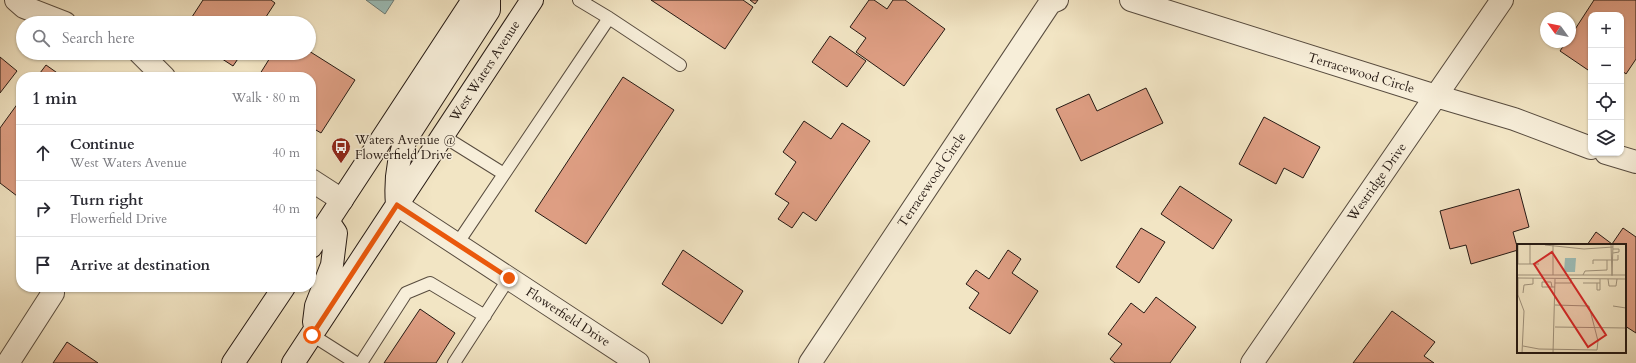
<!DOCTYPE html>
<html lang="en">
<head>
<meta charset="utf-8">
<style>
  :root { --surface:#fff; --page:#f7f7f7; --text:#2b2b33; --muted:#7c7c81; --line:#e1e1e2 }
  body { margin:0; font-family:Cardo,serif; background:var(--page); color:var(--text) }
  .controls { position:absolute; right:12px; top:12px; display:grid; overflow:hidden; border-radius:8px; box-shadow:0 1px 3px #0004 }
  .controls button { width:36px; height:36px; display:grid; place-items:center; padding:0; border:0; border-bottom:1px solid var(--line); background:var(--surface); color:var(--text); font:20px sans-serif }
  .compass { position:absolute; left:1540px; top:12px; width:36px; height:36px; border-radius:50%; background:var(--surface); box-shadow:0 1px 3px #0004; rotate:303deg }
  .stop { position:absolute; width:12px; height:12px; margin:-9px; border:3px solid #ea580c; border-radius:50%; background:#fff }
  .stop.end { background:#ea580c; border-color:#fff; box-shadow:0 1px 4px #0008 }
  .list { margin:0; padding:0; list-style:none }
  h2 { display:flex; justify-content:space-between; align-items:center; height:52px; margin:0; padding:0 16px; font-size:17px }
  h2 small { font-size:13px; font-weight:400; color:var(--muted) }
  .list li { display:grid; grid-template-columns:26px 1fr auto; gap:12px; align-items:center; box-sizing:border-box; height:56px; padding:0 16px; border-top:1px solid var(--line) }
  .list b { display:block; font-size:15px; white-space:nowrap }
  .list p { margin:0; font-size:13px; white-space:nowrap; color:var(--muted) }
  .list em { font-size:13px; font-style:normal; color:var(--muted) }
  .icon { flex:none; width:22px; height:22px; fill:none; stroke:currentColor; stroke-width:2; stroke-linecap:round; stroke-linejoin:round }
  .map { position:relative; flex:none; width:1636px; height:363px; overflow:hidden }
  .search { position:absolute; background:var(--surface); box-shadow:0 1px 3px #0004; left:16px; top:16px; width:300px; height:44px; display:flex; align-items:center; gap:10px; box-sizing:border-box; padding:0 14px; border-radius:22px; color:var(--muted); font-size:15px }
  .panel { position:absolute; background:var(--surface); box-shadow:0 1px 3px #0004; left:16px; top:72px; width:300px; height:220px; border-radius:16px }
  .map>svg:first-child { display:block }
  .water { fill:#9cbeb9; stroke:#6c7c77 }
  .building { fill:#de9e83; stroke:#251913 }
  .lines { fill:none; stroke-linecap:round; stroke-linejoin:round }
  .lane-casing { stroke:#584c3f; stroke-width:14 }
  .street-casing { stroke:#584c3f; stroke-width:24 }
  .secondary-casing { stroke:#251913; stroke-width:24 }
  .lane { stroke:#f7eed9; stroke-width:12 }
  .street { stroke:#f7eed9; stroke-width:22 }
  .secondary { stroke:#f7eed9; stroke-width:22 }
  .route { stroke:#ea580c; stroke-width:5 }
  .labels { text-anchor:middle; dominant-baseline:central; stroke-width:3; stroke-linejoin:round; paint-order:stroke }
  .street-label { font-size:13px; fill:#251913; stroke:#f7eed9 }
  .poi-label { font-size:13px; fill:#251913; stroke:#f7eed9; text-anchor:start }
  .inset-road { fill:none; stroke:#a0937d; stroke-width:1 }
  .view { fill:#d62828; fill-opacity:0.15; stroke:#d62828; stroke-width:2 }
  .inset-edge { fill:none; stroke:#251913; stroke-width:2 }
</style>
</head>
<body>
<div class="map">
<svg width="1636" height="363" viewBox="0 0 1636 363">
  <rect width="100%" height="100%" fill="#f2e5c4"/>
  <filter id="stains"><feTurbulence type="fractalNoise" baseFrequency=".005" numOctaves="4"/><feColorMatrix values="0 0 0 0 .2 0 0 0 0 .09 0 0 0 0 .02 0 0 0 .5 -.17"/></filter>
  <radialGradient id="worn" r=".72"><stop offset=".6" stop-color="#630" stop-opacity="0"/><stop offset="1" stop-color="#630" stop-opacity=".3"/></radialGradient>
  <path class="water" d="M366 0H394L385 14Z"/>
  <path class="building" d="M203 0H271L275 3 262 23H188Z
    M651 0H743L753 7 725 49Z
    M750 0H758L755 4Z
    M869 0H874L887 9 893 0H905L945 29 904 86 856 52 866 38 850 27Z
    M1594 0H1636V59L1626 74 1621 70V15H1591V66L1588 70 1560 51 1566 42H1570V37Z
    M830 36 866 61 847 87 812 62Z
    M309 51 355 80 321 133 311 127V77H258L273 53H309Z
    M213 53H242L233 66Z
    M0 57 17 71 0 93Z
    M46 65 63 77H37Z
    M623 77 674 110 586 244 535 211Z
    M1146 88 1163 123 1081 161 1056 109 1089 94 1097 111Z
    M21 99V199L0 183V128Z
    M1264 117 1320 147 1303 178 1284 168 1276 184 1239 164Z
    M804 121 831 139 842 123 870 141 816 221 803 212 792 228 778 219 789 203 775 194 796 162 783 152Z
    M1180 186 1232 220 1213 249 1161 214Z
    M1519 189 1529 227 1513 232 1518 250 1471 264 1466 245 1450 249 1440 211Z
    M1141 228 1165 242 1139 283 1116 267Z
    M1623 228 1636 237V333L1625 326V245H1587L1596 232 1612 244Z
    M683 250 743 291 722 324 662 284Z
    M1008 250 1021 259 1012 273 1038 291 1010 334 969 308 979 293 966 284 976 270 989 279Z
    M1156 297 1196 327 1170 363H1115L1110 359 1122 344 1108 334 1131 303 1144 313Z
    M420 309 455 333 436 363H384Z
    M1392 311 1435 342 1424 356 1434 363H1353Z
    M67 342 98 363H53Z"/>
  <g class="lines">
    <defs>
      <path id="lane" d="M609 18 680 65
        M443 136 504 174
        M457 244 609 18 579 0
        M312 335 356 363
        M361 363 406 293 430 283 485 316
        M454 363 509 278"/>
      <path id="street" d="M16 0 24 7 65 23
        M1131 0 1436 96 1514 119 1591 148
        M140 53 164 77
        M1606 153 1636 162
        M311 180 342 200
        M397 205 638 363
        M8 363 53 293
        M810 363 1050 3 1057 0
        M1252 363 1502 0"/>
      <path id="secondary" d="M397 205C395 181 397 161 406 139L489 10V0
        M311 247 473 0
        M314 322 316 306 332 265 336 233 328 221
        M233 363 284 287
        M293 363 532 0"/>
    </defs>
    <use href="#lane" class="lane-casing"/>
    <use href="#street" class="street-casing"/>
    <use href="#secondary" class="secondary-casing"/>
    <use href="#lane" class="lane"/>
    <use href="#street" class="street"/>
    <use href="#secondary" class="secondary"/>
  </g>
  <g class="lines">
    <path class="route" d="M312 335 397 205 509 278"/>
  </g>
  <defs>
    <symbol id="bus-pin" viewBox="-11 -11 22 30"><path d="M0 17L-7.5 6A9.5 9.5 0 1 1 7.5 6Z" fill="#8f2418" stroke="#f7eed9"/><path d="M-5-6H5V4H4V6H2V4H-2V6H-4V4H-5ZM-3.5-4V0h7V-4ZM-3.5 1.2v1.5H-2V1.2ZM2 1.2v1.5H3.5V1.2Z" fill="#fff"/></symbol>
  </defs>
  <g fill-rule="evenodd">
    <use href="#bus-pin" x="330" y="136" width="22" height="30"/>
  </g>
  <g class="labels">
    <g class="street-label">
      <text transform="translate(485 71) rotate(-57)">West Waters Avenue</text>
      <text transform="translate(1361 73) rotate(17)">Terracewood Circle</text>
      <text transform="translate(932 180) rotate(-56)">Terracewood Circle</text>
      <text transform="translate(1377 182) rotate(-55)">Westridge Drive</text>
      <text transform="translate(568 317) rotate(33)">Flowerfield Drive</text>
    </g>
    <g class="poi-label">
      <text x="355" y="140">Waters Avenue @<tspan x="355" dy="15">Flowerfield Drive</tspan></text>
    </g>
  </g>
  <g transform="translate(1517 244)">
    <rect width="109" height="109" fill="#f2e5c4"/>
    <path d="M48 14H59L58 28H47Z" fill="#9cbeb9"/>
    <path class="inset-road" d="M13 0V20M94 0 95 31M28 1 67 5 96 3M96 5H102V8L96 9M0 20H22M1 20V0M76 20V16H90M0 31H109M36 31V1M66 31 68 27 90 26V16H101V11M95 32 96 0M1 33V51L7 67 5 109M0 34 109 35M91 35 92 42H99L100 35M38 39H54V35M66 39H83V35M80 39V46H83V39M35 43 34 38H25V43H38M6 49 7 41 16 40V34M96 62 109 64M38 83 109 84M6 102 22 105 80 106 81 97 72 62 38 61M36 109 38 35"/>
    <path class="view" d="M35 8 89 91 71 103 17 20Z"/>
    <rect width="109" height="109" class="inset-edge"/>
  </g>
  <rect width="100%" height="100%" filter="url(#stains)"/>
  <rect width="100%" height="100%" fill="url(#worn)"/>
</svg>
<div class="controls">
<button>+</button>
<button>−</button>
<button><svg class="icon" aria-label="locate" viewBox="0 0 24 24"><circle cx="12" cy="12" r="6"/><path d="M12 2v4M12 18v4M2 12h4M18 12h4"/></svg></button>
<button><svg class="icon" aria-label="layers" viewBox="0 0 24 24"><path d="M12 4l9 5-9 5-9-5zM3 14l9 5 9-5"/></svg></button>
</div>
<svg class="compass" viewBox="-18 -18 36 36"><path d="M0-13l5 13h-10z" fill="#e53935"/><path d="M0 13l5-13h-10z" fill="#7c7c81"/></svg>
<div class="stop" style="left:312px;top:335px"></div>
<div class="stop end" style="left:509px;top:278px"></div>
<div class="search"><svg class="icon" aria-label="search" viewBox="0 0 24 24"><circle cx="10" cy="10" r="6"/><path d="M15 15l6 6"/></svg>Search here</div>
<section class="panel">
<h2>1 min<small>Walk · 80 m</small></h2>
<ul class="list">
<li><svg class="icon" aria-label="ahead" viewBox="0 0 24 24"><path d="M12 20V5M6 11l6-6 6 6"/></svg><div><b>Continue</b><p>West Waters Avenue</p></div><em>40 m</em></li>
<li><svg class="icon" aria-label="right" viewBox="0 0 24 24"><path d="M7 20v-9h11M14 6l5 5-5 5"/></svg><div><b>Turn right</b><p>Flowerfield Drive</p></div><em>40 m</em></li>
<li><svg class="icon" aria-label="arrive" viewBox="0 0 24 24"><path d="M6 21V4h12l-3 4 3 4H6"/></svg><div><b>Arrive at destination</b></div></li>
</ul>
</section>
</div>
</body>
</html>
